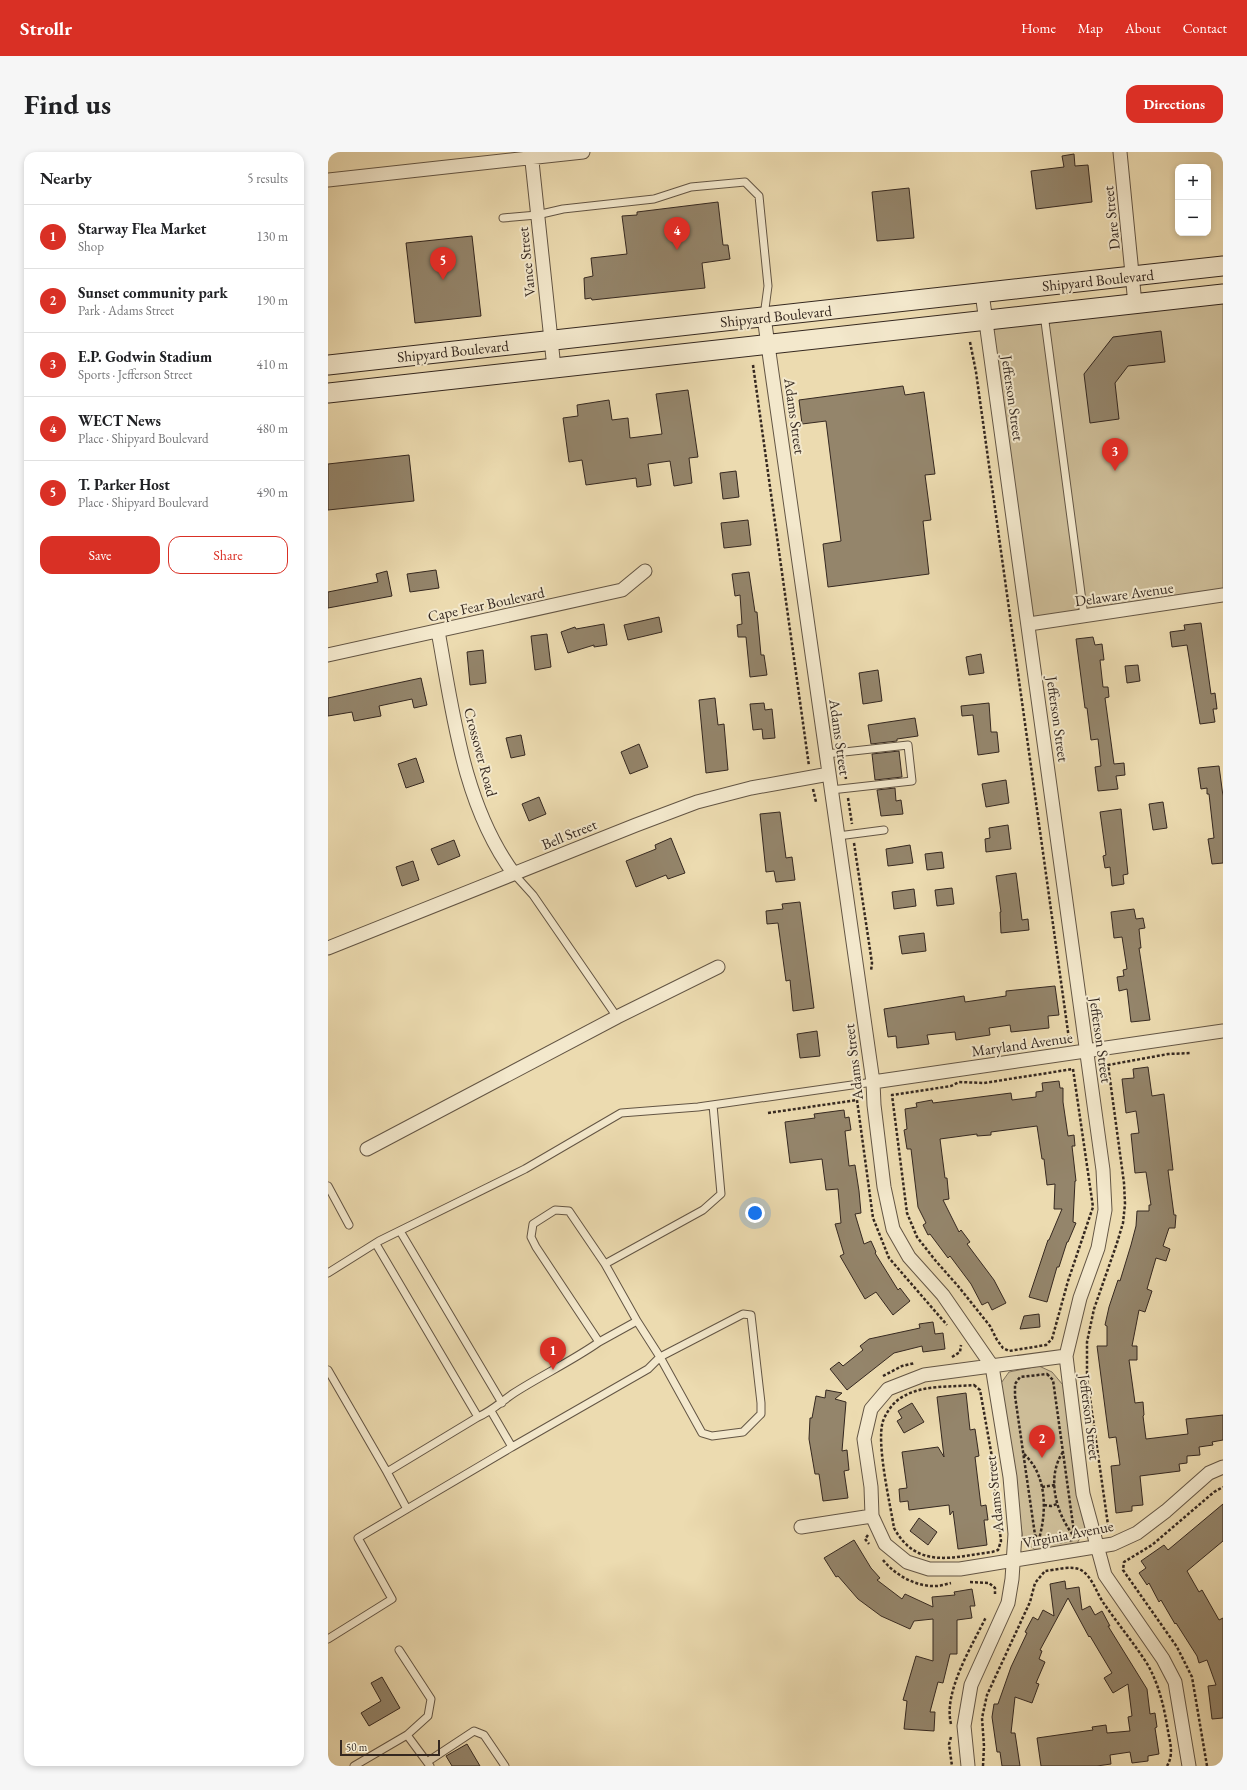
<!DOCTYPE html>
<html lang="en">
<head>
<meta charset="utf-8">
<style>
  :root { --surface:#fff; --page:#f6f6f6; --text:#202124; --muted:#757577; --line:#e0e0e0; --accent:#d93025 }
  body { margin:0; font-family:"EB Garamond",serif; background:var(--page); color:var(--text) }
  .controls { position:absolute; right:12px; top:12px; display:grid; overflow:hidden; border-radius:8px; box-shadow:0 2px 6px #0003 }
  .controls button { width:36px; height:36px; display:grid; place-items:center; padding:0; border:0; border-bottom:1px solid var(--line); background:var(--surface); color:var(--text); font:20px sans-serif }
  .scale { position:absolute; left:12px; bottom:10px; width:100px; box-sizing:border-box; padding-left:4px; border:2px solid #352820; border-top:0; font-size:11px; line-height:14px; white-space:nowrap; color:#352820; -webkit-text-stroke:3px #f3e8cc; paint-order:stroke }
  .you { position:absolute; left:427px; top:1061px; width:14px; height:14px; margin:-10px; border:3px solid #fff; border-radius:50%; background:#1a73e8; box-shadow:0 0 0 6px #1a73e833 }
  .badge { display:grid; place-items:center; width:26px; height:26px; border-radius:50%; background:var(--accent); color:#fff; font-size:13px; font-weight:700 }
  .pin { position:absolute; translate:-50% -33px; filter:drop-shadow(0 1px 2px #0008) }
  .pin::after { content:''; position:absolute; top:21px; width:14px; height:12px; background:inherit; clip-path:polygon(0 0,100% 0,50% 100%) }
  .list { margin:0; padding:0; list-style:none }
  h2 { display:flex; justify-content:space-between; align-items:center; height:52px; margin:0; padding:0 16px; font-size:17px }
  h2 small { font-size:13px; font-weight:400; color:var(--muted) }
  .list li { display:grid; grid-template-columns:26px 1fr auto; gap:12px; align-items:center; box-sizing:border-box; height:64px; padding:0 16px; border-top:1px solid var(--line) }
  .list b { display:block; font-size:15px; white-space:nowrap }
  .list p { margin:0; font-size:13px; white-space:nowrap; color:var(--muted) }
  .list em { font-size:13px; font-style:normal; color:var(--muted) }
  .actions { display:flex; gap:8px; padding:12px 16px }
  .actions a { flex:1; padding:9px 0; border:1px solid var(--accent); border-radius:12px; text-align:center; font-size:14px; color:var(--accent) }
  .actions .main { background:var(--accent); color:#fff }
  .map { position:relative; flex:none; width:895px; height:1614px; overflow:hidden; border-radius:12px }
  header { display:flex; align-items:center; gap:24px; box-sizing:border-box; height:56px; padding:0 20px; background:var(--accent); color:#fff }
  header strong { font-size:19px }
  nav { display:flex; gap:22px; margin-inline-start:auto; font-size:14px }
  .intro { display:flex; align-items:center; justify-content:space-between; box-sizing:border-box; height:96px; padding:0 24px }
  h1 { margin:0; font-size:28px }
  .button { padding:10px 18px; border-radius:12px; background:var(--accent); color:#fff; font-size:14px; font-weight:700 }
  main { display:flex; gap:24px; padding:0 24px }
  aside { flex:1; background:var(--surface); border-radius:12px; box-shadow:0 2px 6px #0003 }
  .map>svg:first-child { display:block }
  .green { fill:#cdbd98; stroke:#81725c }
  .building { fill:#94856b; stroke:#352820 }
  .lines { fill:none; stroke-linecap:round; stroke-linejoin:round }
  .service-casing { stroke:#635544; stroke-width:9 }
  .minor-casing { stroke:#635544; stroke-width:15 }
  .secondary-casing { stroke:#352820; stroke-width:21 }
  .path { stroke:#352820; stroke-width:2.5; stroke-dasharray:3 2; stroke-linecap:butt }
  .service { stroke:#f3e8cc; stroke-width:7 }
  .minor { stroke:#f3e8cc; stroke-width:13 }
  .secondary { stroke:#f3e8cc; stroke-width:19 }
  .labels { text-anchor:middle; dominant-baseline:central; stroke-width:4; stroke-linejoin:round; paint-order:stroke }
  .street-label { font-size:15px; fill:#352820; stroke:#f3e8cc }
</style>
</head>
<body>
<header>
<strong>Strollr</strong>
<nav><a>Home</a><a>Map</a><a>About</a><a>Contact</a></nav>
</header>
<div class="intro"><h1>Find us</h1><a class="button">Directions</a></div>
<main>
<aside>
<h2>Nearby<small>5 results</small></h2>
<ul class="list">
<li><span class="badge">1</span><div><b>Starway Flea Market</b><p>Shop</p></div><em>130 m</em></li>
<li><span class="badge">2</span><div><b>Sunset community park</b><p>Park · Adams Street</p></div><em>190 m</em></li>
<li><span class="badge">3</span><div><b>E.P. Godwin Stadium</b><p>Sports · Jefferson Street</p></div><em>410 m</em></li>
<li><span class="badge">4</span><div><b>WECT News</b><p>Place · Shipyard Boulevard</p></div><em>480 m</em></li>
<li><span class="badge">5</span><div><b>T. Parker Host</b><p>Place · Shipyard Boulevard</p></div><em>490 m</em></li>
</ul>
<div class="actions"><a class="main">Save</a><a>Share</a></div>
</aside>
<div class="map">
<svg width="895" height="1614" viewBox="0 0 895 1614">
  <rect width="100%" height="100%" fill="#ecdbb0"/>
  <filter id="stains"><feTurbulence type="fractalNoise" baseFrequency=".005" numOctaves="4"/><feColorMatrix values="0 0 0 0 .2 0 0 0 0 .09 0 0 0 0 .02 0 0 0 .5 -.17"/></filter>
  <radialGradient id="worn" r=".72"><stop offset=".6" stop-color="#630" stop-opacity="0"/><stop offset="1" stop-color="#630" stop-opacity=".3"/></radialGradient>
  <path class="green" d="M895 142V444L701 472 658 168Z
    M711 1214 724 1220 735 1233 757 1377 747 1395 711 1401 695 1388 671 1234 681 1220Z"/>
  <path class="building" d="M746 2 747 14 760 13 764 50 708 57 703 19 736 15 734 4Z
    M581 36 586 86 549 89 544 40Z
    M390 50 395 93H400L402 107 374 111 377 136 264 148 263 146 257 147 256 126 265 124 263 106 299 102 294 64 309 63V60Z
    M144 84 153 164 87 171 78 91Z
    M833 179 837 210 800 214 787 231 791 267 762 271 756 222 785 185Z
    M575 234 577 243 596 240 607 322 597 323 603 368 595 369 601 422 500 435 495 392 513 389 498 269 474 272 471 248Z
    M360 238 370 305 361 306 364 331 346 334 342 309 320 312 323 333 309 335 308 326 258 333 254 308 241 310 235 266 250 264 249 253 281 248 284 268 300 266 302 286 334 282 328 242Z
    M81 303 86 349 0 358V312Z
    M408 319 411 345 395 347 392 321Z
    M420 368 423 393 396 396 393 371Z
    M108 418 111 436 82 440 79 422Z
    M59 419 64 444 0 456V440L50 430 48 422Z
    M421 420 427 460H429L433 503H436L439 523 422 525 418 485H410L409 473 414 472 412 443 407 444 404 422Z
    M331 465 334 480 300 488 296 473Z
    M873 471 883 542 887 541 889 557H885L887 570 872 572 859 493 844 495 842 480 857 478 856 473Z
    M276 472 279 493 266 495V493L240 501 233 480 247 475 248 477Z
    M219 482 223 515 207 518 203 484Z
    M765 485 767 493 774 492 776 508H772L775 535H780L781 545 777 546 786 612 796 611 797 623 788 624 790 637 770 639 767 615 773 614 770 587 763 588 759 556H757L748 487Z
    M155 498 158 531 142 533 139 500Z
    M653 502 656 521 641 523 638 505Z
    M810 513 812 529 799 531 797 514Z
    M550 518 554 549 535 552 531 521Z
    M93 526 99 553 86 556 84 547 51 554 53 564 26 569 24 560 0 564V546Z
    M387 546 390 573 396 572 400 618 378 621 371 548Z
    M436 551 437 558 444 557 447 586 435 587 434 577 425 578 422 552Z
    M661 551 663 580H669L671 600 650 603 645 563 634 564 633 554Z
    M587 566 590 584 569 587V589L543 592 540 573Z
    M193 583 197 603 183 606 178 586Z
    M311 592 320 615 302 622 293 600Z
    M571 599 574 625 547 628 544 602Z
    M88 606 96 630 78 636 70 612Z
    M891 614 895 644V711L884 712 880 687 886 686 881 642H879V636L873 637 870 616Z
    M678 628 681 651 658 655 654 632Z
    M567 636 568 649 573 648 575 662 553 664 549 638Z
    M211 645 218 662 201 669 194 652Z
    M835 650 839 676 825 678 821 652Z
    M793 657 800 722 795 723 796 732 784 734 782 715 777 716 775 704 778 703 772 660Z
    M452 660 458 706 464 705 467 728 448 730 446 719 438 720 432 662Z
    M680 673 683 697 658 700 657 687 662 686 661 676Z
    M343 686 357 721 340 727 338 723 308 735 298 709 328 697 327 693Z
    M126 688 132 704 110 713 103 697Z
    M582 693 585 711 560 714 558 697Z
    M614 700 616 716 599 718 597 702Z
    M85 709 91 728 74 734 68 715Z
    M688 721 694 768 700 767 701 778 673 781 672 760H673L668 724Z
    M624 736 626 752 609 754 607 738Z
    M586 737 588 754 566 757 564 740Z
    M472 750 486 856 465 859 462 828 458 829 450 771 439 772 438 759 455 757 454 752Z
    M806 757 808 767 815 766 817 776 811 777 813 796H811L822 868 803 870 799 837 791 839 789 825 796 824 795 818 799 817 794 785 786 786 783 760Z
    M596 781 598 799 574 802 571 784Z
    M727 834 731 863 720 864 721 876 683 880 682 873 661 876 662 883 628 888 627 880 599 883 601 892 569 896 568 884 560 885 556 857 636 844 637 850 678 844V839Z
    M489 879 492 904 472 906 469 882Z
    M820 915 824 944 836 942 845 1018H840L846 1063H848L847 1076H841L835 1094 842 1097 838 1109 828 1106 819 1137 824 1139 817 1160 811 1158 804 1194H809V1208H801L807 1251 815 1250 816 1263 815 1264 818 1287 860 1282 858 1267 895 1263V1288L884 1290 885 1293 871 1295 872 1303 859 1304V1311L851 1312 852 1319 812 1324 815 1353 804 1354V1359L788 1361 783 1314 792 1313 788 1285 781 1286 769 1194H779V1174L777 1173 781 1155 790 1128 792 1129 803 1093 808 1074 809 1059H821V1053H823L818 1020 807 1021 803 982 811 981 808 959 798 961 794 927 806 926 805 917Z
    M731 929 732 936H735V950L740 984 746 983 747 994H744L748 1029H747L745 1070 748 1071 740 1090H739L731 1115H729L719 1150 701 1145 720 1088H721L734 1057H726L727 1032 719 1033 716 1007H714L709 974 663 980V983L649 984V982L612 987 617 1026H619L621 1047 615 1048 631 1080 633 1078 642 1090 639 1092 666 1128 678 1151 664 1158 660 1150 654 1153 643 1132 622 1104 620 1106 602 1082 600 1083 595 1073 598 1071 590 1055 583 997H579L576 978 579 977 577 957 589 955 588 951 604 948 605 951 683 941 684 948 708 945V940L715 939 714 931Z
    M516 958 517 966 521 965 523 978 517 979 521 1014 527 1013 531 1039 533 1061 527 1062 536 1092 543 1089 548 1100 547 1101 570 1138 572 1136 582 1149 565 1163 548 1140 537 1147 512 1104 516 1102 507 1072 513 1071 510 1037 498 1038 494 1007 462 1011 457 970 487 966 486 962Z
    M711 1162 712 1175 692 1177 696 1164Z
    M605 1170 607 1182 615 1181 617 1197 595 1200 594 1194 566 1201 519 1238 502 1217 511 1210 515 1214 535 1198 532 1194 541 1187 592 1176 591 1172Z
    M498 1238 514 1241 507 1247 518 1250 514 1299 519 1298 521 1318 516 1319 520 1346 495 1349 491 1322H487L481 1287 482 1266H484L488 1244 497 1246Z
    M638 1241 642 1278 647 1277 651 1304 647 1305 653 1354 658 1353 660 1368H656L659 1393 630 1397 625 1359 622 1363 621 1353 581 1358 580 1349 572 1350 571 1337 579 1336 574 1300 610 1295 616 1305 609 1245Z
    M584 1251 596 1270 576 1281 569 1269 574 1266 570 1259Z
    M895 1352V1389L859 1419 871 1440 874 1438 891 1468 895 1466V1566L884 1567 880 1534 888 1533 879 1508 871 1511 869 1504 848 1471 847 1472 833 1448 831 1450 821 1431 819 1433 811 1421 818 1416 813 1409 836 1393 840 1398Z
    M591 1366 609 1380 600 1393 582 1379Z
    M526 1388 543 1416 552 1426 549 1428 574 1447 577 1442 605 1455 604 1445 627 1443 626 1440 644 1437 647 1454H642L644 1466 629 1468V1502H622L615 1531 610 1530 602 1560H607L606 1579 576 1577 579 1549 575 1548 588 1504 605 1509V1467L586 1469 582 1477 553 1464 530 1447 510 1424 508 1425 496 1406Z
    M737 1429 738 1437 751 1435 754 1458 762 1454 767 1463 774 1459 782 1474H780L819 1537 822 1562 827 1561 829 1575 827 1576 831 1602 820 1604V1609L804 1611 802 1600 782 1603 783 1612 769 1614H713L709 1586 765 1578 764 1575 778 1573 779 1581 802 1579 800 1565 804 1564 800 1532 785 1541 776 1526 784 1521 762 1484 761 1485 740 1446 712 1498 714 1499 711 1507 717 1510 708 1531 711 1532 704 1551 687 1545 683 1581H687L692 1614H674L672 1600H669L664 1565 666 1552H670L683 1515 699 1481 697 1480 705 1465 710 1468 715 1458 726 1464 722 1432Z
    M54 1525 72 1556 41 1574 33 1561 53 1549 43 1531Z
    M139 1592 152 1614H124L118 1604Z"/>
  <g class="lines">
    <defs>
      <path id="service" d="M175 66 209 63 235 57 326 47 363 35 417 30 431 44 440 134 436 164
        M716 162 756 464
        M498 602 580 593 584 629 503 638
        M510 684 556 678
        M186 722 205 743 289 865
        M0 1034 21 1073
        M72 1079 174 1251
        M48 1092 150 1265
        M277 1112 309 1169 271 1190 208 1095 203 1085 205 1072 227 1058 241 1059 277 1112 375 1058 393 1042 385 953
        M0 1121 51 1089 197 1017 293 961 370 955 545 930
        M0 1218 59 1320 150 1265C164 1259 174 1249 186 1241 214 1223 244 1209 271 1190
        M184 1295 320 1217 332 1205 374 1281 384 1284 415 1280 433 1262V1251L423 1163 415 1162 332 1205 309 1169
        M59 1320 79 1357 184 1295 163 1259
        M0 1487 64 1447 30 1386 79 1357
        M79 1583 102 1614
        M99 1610 146 1579 156 1583 177 1614
        M26 1614 79 1583 100 1564 103 1547 71 1498"/>
      <path id="minor" d="M203 0 226 216
        M792 0 807 152
        M0 28 255 0
        M654 141 775 1018 777 1058 770 1096 752 1146 738 1204 755 1342 777 1423 835 1507 847 1530 861 1614
        M436 165 545 930 546 953 556 1035 565 1077 581 1105 615 1143 664 1214 682 1325 687 1382 684 1427 680 1451 643 1533 636 1574 640 1614
        M701 472 895 443
        M110 479C125 561 135 653 186 722
        M0 503 294 438 317 419
        M0 796 308 673 369 650 423 636 501 622
        M545 930 895 879
        M39 997 289 865 390 815
        M738 1204 596 1223 560 1237 543 1257 536 1287 543 1335 544 1364 557 1392 579 1410 601 1417H632L785 1392 809 1381 838 1359 881 1321 895 1315
        M473 1375 544 1364"/>
      <path id="secondary" d="M0 213 895 114
        M0 241 895 142"/>
    </defs>
    <use href="#service" class="service-casing"/>
    <use href="#minor" class="minor-casing"/>
    <use href="#secondary" class="secondary-casing"/>
    <path class="path" d="M642 190 648 220 741 887 740 888
      M425 213 481 614
      M515 610 518 627
      M485 637 488 650
      M520 646 524 672
      M526 691 544 811 543 819
      M745 917 765 1055 740 1129 724 1187 718 1193 681 1199 675 1196 669 1188 662 1174 630 1134 607 1108 589 1085 579 1061 564 943 623 934 631 930 656 931Z
      M440 961 529 948 545 1066 561 1106 619 1173
      M624 1205 632 1200 633 1193
      M719 1222 725 1228 746 1380 744 1388 715 1393 707 1383 687 1244V1232L692 1225Z
      M555 1224 574 1214 587 1211
      M646 1233 652 1238 664 1305 668 1312 665 1321 673 1389 670 1398 664 1400C625 1405 589 1418 566 1376 562 1351 548 1291 555 1269 559 1259 566 1249 576 1244 595 1233 624 1235 646 1233Z
      M735 1300C718 1325 728 1361 745 1383
      M696 1302C719 1323 719 1359 711 1387
      M714 1335 727 1333
      M716 1353 723 1354 729 1352
      M786 1377 780 1373 759 1225V1190L766 1157 789 1091 795 1071 797 1052 796 1031 780 913 840 902 863 901
      M540 1383 537 1387 541 1392
      M555 1408C567 1423 588 1435 608 1434 613 1434 618 1432 623 1431
      M642 1430 661 1431 667 1436V1442
      M623 1572C615 1540 644 1494 658 1465
      M623 1585 621 1592 624 1614
      M655 1614 656 1594 654 1566 659 1543 702 1450 707 1431 717 1419C727 1418 744 1413 753 1418 765 1425 769 1443 777 1453 790 1472 805 1490 818 1510 831 1531 836 1555 840 1579 842 1591 846 1602 839 1614
      M879 1614 864 1525 849 1495 795 1418 796 1410 824 1393 886 1340 895 1335"/>
    <use href="#service" class="service"/>
    <use href="#minor" class="minor"/>
    <use href="#secondary" class="secondary"/>
  </g>
  <g class="labels">
    <g class="street-label">
      <text transform="translate(783 66) rotate(-96)">Dare Street</text>
      <text transform="translate(198 110) rotate(-96)">Vance Street</text>
      <text transform="translate(770 128) rotate(-6)">Shipyard Boulevard</text>
      <text transform="translate(448 164) rotate(-6)">Shipyard Boulevard</text>
      <text transform="translate(125 199) rotate(-6)">Shipyard Boulevard</text>
      <text transform="translate(685 246) rotate(82)">Jefferson Street</text>
      <text transform="translate(467 264) rotate(82)">Adams Street</text>
      <text transform="translate(796 442) rotate(-8)">Delaware Avenue</text>
      <text transform="translate(158 452) rotate(-12)">Cape Fear Boulevard</text>
      <text transform="translate(730 567) rotate(82)">Jefferson Street</text>
      <text transform="translate(512 585) rotate(82)">Adams Street</text>
      <text transform="translate(153 600) rotate(75)">Crossover Road</text>
      <text transform="translate(241 682) rotate(-22)">Bell Street</text>
      <text transform="translate(773 888) rotate(82)">Jefferson Street</text>
      <text transform="translate(694 892) rotate(-8)">Maryland Avenue</text>
      <text transform="translate(525 910) rotate(-97)">Adams Street</text>
      <text transform="translate(762 1265) rotate(83)">Jefferson Street</text>
      <text transform="translate(666 1342) rotate(-96)">Adams Street</text>
      <text transform="translate(740 1382) rotate(-11)">Virginia Avenue</text>
    </g>
  </g>
  <rect width="100%" height="100%" filter="url(#stains)"/>
  <rect width="100%" height="100%" fill="url(#worn)"/>
</svg>
<div class="controls">
<button>+</button>
<button>−</button>
</div>
<div class="scale">50 m</div>
<div class="you"></div>
<div class="pin badge" style="left:225px;top:1218px">1</div>
<div class="pin badge" style="left:714px;top:1306px">2</div>
<div class="pin badge" style="left:787px;top:319px">3</div>
<div class="pin badge" style="left:349px;top:98px">4</div>
<div class="pin badge" style="left:115px;top:128px">5</div>
</div>
</main>
</body>
</html>
